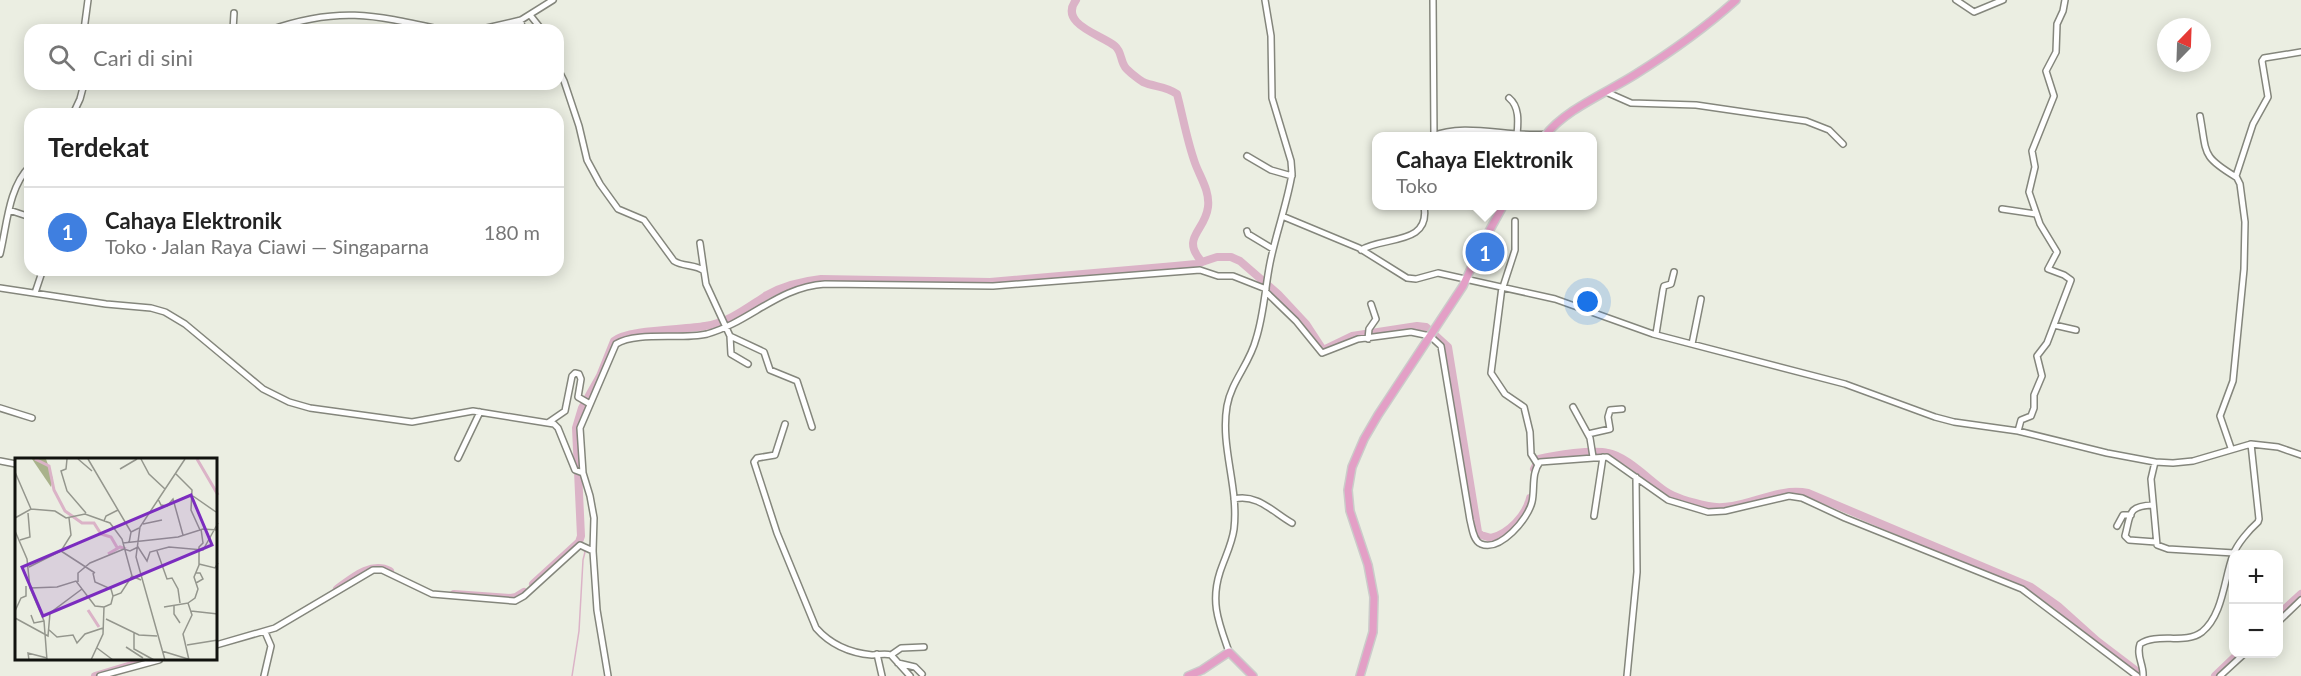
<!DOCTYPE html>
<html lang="id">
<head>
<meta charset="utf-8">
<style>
  :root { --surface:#fff; --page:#f2f2f2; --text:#222; --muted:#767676; --line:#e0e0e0; --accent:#b45309 }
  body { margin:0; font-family:Lato,sans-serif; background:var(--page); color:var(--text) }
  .controls { position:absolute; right:18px; bottom:18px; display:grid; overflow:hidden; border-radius:12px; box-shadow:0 3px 15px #0003 }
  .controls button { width:54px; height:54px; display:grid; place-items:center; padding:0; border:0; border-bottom:2px solid var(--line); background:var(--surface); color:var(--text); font:30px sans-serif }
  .compass { position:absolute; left:2157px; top:18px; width:54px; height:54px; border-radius:50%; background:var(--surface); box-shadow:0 3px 15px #0003; rotate:23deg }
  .you { position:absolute; left:1588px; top:302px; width:21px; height:21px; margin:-15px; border:4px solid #fff; border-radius:50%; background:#1a73e8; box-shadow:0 0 0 9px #1a73e833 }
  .badge { display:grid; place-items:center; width:39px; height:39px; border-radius:50%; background:var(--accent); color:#fff; font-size:20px; font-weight:700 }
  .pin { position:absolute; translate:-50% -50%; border:3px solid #fff; box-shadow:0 2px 6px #0006 }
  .popup { position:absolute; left:1372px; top:132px; width:225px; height:78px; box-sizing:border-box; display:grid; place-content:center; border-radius:12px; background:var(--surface); filter:drop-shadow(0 2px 4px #0005); font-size:20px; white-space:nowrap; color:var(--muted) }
  .popup b { font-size:22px; color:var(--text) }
  .popup::after { content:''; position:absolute; left:50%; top:100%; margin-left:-12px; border:12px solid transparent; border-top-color:var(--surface) }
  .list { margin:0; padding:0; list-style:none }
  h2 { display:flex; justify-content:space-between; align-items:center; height:78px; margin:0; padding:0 24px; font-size:26px }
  h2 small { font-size:20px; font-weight:400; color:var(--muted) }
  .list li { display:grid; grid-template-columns:39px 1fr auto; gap:18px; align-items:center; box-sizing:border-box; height:90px; padding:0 24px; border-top:2px solid var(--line) }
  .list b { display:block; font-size:22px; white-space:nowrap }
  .list p { margin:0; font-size:20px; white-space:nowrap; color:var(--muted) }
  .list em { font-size:20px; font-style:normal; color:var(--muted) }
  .icon { flex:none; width:33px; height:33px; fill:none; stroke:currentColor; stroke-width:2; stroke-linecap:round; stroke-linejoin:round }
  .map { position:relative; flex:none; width:2301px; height:676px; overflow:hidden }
  .search { position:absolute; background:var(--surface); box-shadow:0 3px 15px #0003; left:24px; top:24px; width:540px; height:66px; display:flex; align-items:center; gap:15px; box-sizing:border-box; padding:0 21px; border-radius:18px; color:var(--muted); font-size:22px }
  .panel { position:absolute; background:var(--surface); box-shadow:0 3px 15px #0003; left:24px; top:108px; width:540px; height:168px; border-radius:18px }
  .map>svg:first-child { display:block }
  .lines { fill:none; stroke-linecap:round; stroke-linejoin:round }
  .stream { stroke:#dbb3c7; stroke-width:1.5 }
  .river { stroke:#dbb3c7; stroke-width:8 }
  .minor-casing { stroke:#84867c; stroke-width:8 }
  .major-casing { stroke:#cbcbca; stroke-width:10 }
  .minor { stroke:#fff; stroke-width:5 }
  .major { stroke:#e39fc6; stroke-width:7 }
  .inset-river { fill:none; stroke:#dbb3c7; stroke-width:3 }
  .inset-road { fill:none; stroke:#94968d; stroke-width:1.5 }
  .view { fill:#7b2cbf; fill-opacity:0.15; stroke:#7b2cbf; stroke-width:3 }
  .inset-edge { fill:none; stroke:#11120e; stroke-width:3 }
</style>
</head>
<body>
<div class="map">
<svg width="2301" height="676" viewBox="0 0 2301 676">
  <rect width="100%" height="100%" fill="#ebeee2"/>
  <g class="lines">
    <path class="stream" d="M572 676 579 631 583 560 585 552 583 549"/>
    <path class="river" d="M1076 0C1058 24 1102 35 1115 46 1122 52 1120 60 1125 67 1128 71 1138 79 1143 82 1154 87 1166 86 1177 94 1183 117 1187 141 1195 163 1200 177 1210 191 1208 207 1205 232 1180 237 1202 262
      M1534 469 1539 459C1555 455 1593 449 1608 453 1626 456 1649 480 1665 491 1677 499 1694 503 1708 506 1741 513 1774 486 1808 493L2031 587 2058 606 2097 641 2143 676
      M533 584 579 542 581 536 576 428 582 408 600 376 614 341C627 329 685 330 705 326 728 323 748 307 767 295 783 286 803 281 821 279L990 282 1175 266 1196 264 1217 257H1231L1240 261 1278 294 1306 324 1323 350 1352 336 1417 326 1426 327 1448 347 1478 532 1481 535 1491 538C1508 534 1526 516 1530 498
      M337 589C352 578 371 561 390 571
      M454 594 511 598 516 597 524 592
      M2278 615 2301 594
      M95 676 148 660
      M2215 676 2238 654"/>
    <defs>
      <path id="minor" d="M1433 0 1434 136
        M1956 0 1974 12 2003 0
        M530 15 542 30
        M521 20 522 30
        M84 30 88 0
        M233 30 234 13
        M270 30C339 6 375 15 443 30
        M478 30 521 20 553 0
        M558 69 564 81 579 126 587 160 600 184 618 209 644 220 674 261C683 267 696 264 704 271L706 284 730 336 764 352 770 370 797 381 812 427
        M1606 92 1631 103 1696 105 1806 121 1829 130 1843 144
        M1509 98C1520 107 1518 123 1517 135
        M73 114 80 99 84 84
        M2200 116C2207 154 2201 156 2236 177
        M1433 136C1464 122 1511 138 1547 134
        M1247 156 1271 170 1292 176
        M2002 209 2036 214
        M9 210 30 217
        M1282 216 1359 248 1407 278 1416 279 1438 273 1555 299 1653 334 1845 384 1935 417 1954 422 2018 431 2107 453 2155 462 2173 463 2193 461 2251 444 2278 447 2301 455
        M1247 231 1248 234 1273 249
        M700 243 704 271
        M1361 250C1383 236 1431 246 1424 206
        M0 254C7 226 8 188 30 166
        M1502 287 1491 373 1505 394 1524 407 1530 432 1531 454 1538 465
        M1503 287 1515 250V221
        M0 288 106 304 151 308 165 312 185 324 263 389 289 402 310 408 412 422 473 411 554 424 558 428 575 470 583 473 590 496 594 518 593 551 597 610 608 676
        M1266 292 1296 321 1322 353 1358 339 1411 332 1430 336 1441 346 1470 520C1472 527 1473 541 1481 544 1500 552 1528 519 1532 502 1535 489 1531 473 1540 462L1607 457 1668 500 1708 512 1725 511 1789 496 1802 498 1845 518 2022 589 2137 676
        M35 293 42 272
        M2054 325 2076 330
        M1656 334 1663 290 1664 286 1671 284 1674 272
        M730 336 731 354 748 364
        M1368 339 1369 329 1376 319 1371 304
        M1692 344 1701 299
        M1573 407 1590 438 1593 457
        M0 408 32 418
        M549 422 565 411 572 376 575 373 579 374 581 379 578 397 590 404
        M785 424 775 455 757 458 754 462 777 533 816 628C830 644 850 653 872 655 879 655 885 653 891 655L910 676
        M2018 431 2021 420 2031 416 2034 408V395L2042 376 2037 356 2047 343 2071 280 2064 275 2048 269 2057 252 2040 224 2029 192 2035 167 2032 151 2054 96 2046 71 2056 52 2057 24 2063 11 2065 0
        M1588 434 1610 429 1608 417 1610 410 1622 409
        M2231 448 2220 416 2233 381 2244 269 2245 222 2240 184 2236 176 2253 124 2268 97 2262 61 2264 58 2301 52
        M458 458 480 412
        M0 461 16 464
        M2155 462 2151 479 2157 545 2168 549 2234 553
        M583 473 580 428 616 344C637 331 682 340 707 334 750 322 778 287 825 284L993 286 1200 270 1218 276H1233L1266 289
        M1234 499C1257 493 1274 513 1292 523
        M2153 505C2127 506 2131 514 2125 536L2129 540 2156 542
        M1594 516 1603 457
        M2117 526 2123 515H2131
        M2278 622 2301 600
        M216 645 275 628 373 570H382L432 594 515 601 524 596 580 545 593 551
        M1229 652C1219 623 1210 603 1220 572 1225 557 1232 544 1234 529 1239 487 1220 447 1227 406 1231 382 1250 363 1256 339 1264 314 1265 288 1270 263 1276 233 1287 204 1292 174L1291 161 1272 98 1271 36 1265 0
        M877 654 882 676
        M891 655 901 648 924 647
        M898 663 915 667 922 674
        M100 676 159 660
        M264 676 271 646 265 632
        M1627 676 1637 572 1636 477
        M2143 676C2144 665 2136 656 2140 644 2157 632 2185 645 2202 632 2223 615 2224 579 2233 555 2237 544 2249 530 2258 522L2259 519 2251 444
        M2220 676 2244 654"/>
      <path id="major" d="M1545 136C1564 110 1608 92 1636 74 1671 52 1705 28 1736 0
        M1188 676 1202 670 1229 652 1253 676
        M1360 676 1373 632 1374 597 1368 565 1350 511 1348 490 1352 467 1364 439 1378 415 1463 286 1482 244 1503 206"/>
    </defs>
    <use href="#minor" class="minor-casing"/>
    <use href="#major" class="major-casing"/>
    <use href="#minor" class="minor"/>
    <use href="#major" class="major"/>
  </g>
  <g transform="translate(15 458)">
    <rect width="202" height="202" fill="#ebeee2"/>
    <path d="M17 1H31L38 21 36 29Z" fill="#a9b28b"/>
    <path class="inset-river" d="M20 1 34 8 39 32 50 53 67 65H79L86 76 96 79 103 91M182 1 203 37M93 96 105 89 111 91M73 152 84 169"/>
    <path class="inset-road" d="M52 1 51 11 46 13 52 33 71 55M63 1 77 13M73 1 116 74M126 1 134 16 150 31M105 11 122 1M0 14 16 51M161 16 177 32 176 52 185 72M178 38 201 54M143 41 146 47 152 48 158 41 168 77M0 60 16 51 40 53 51 60 70 56 95 65 107 81 117 118M89 63 91 58 103 52M128 66 147 62M0 73 12 101 15 130 29 163 32 202M5 82 15 79 13 55M108 85 163 79 188 71 203 72M114 85 116 74 124 70M109 91 115 93 123 89 132 103 135 94 154 89 188 92 203 65M46 93 80 115M142 93 152 121 157 120 163 131 165 145M184 106 200 110 203 105M14 109 46 93 56 77 54 60M78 115 80 124 96 131 98 138M181 115H185L188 121 181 125M63 124V115L75 105 109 91M15 130 42 129 61 123 80 148 89 149M173 145 180 140 183 131 179 119 184 107V89L188 85 186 71M159 147V156L165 165M149 149 173 145 177 157 168 176 174 202M0 153 6 140 11 138V128M176 153 203 156M16 157 19 165 29 163M0 160 33 178 35 155 67 131M91 161 124 177 142 178M33 171 42 179 58 177 62 185 70 176 88 170M119 175V191L139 202M172 187 203 182M111 189 128 200M82 190 98 202M147 193 173 201M14 202 13 195 32 200M76 202 88 176 89 149 96 146 98 138 106 135 117 118 126 122M150 202 121 99 125 69 170 1"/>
    <path class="view" d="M176 37 197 87 28 158 7 109Z"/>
    <rect width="202" height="202" class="inset-edge"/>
  </g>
</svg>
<div class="controls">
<button>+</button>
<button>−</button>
</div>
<svg class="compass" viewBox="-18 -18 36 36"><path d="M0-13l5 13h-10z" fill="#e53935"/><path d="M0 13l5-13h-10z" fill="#767676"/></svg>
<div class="you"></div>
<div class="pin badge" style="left:1485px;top:252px;background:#3f7fe0">1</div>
<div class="popup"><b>Cahaya Elektronik</b>Toko</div>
<div class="search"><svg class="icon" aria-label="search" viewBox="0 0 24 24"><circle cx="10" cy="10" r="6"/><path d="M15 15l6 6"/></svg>Cari di sini</div>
<section class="panel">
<h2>Terdekat<small></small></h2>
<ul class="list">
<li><span class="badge" style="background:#3f7fe0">1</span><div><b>Cahaya Elektronik</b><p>Toko · Jalan Raya Ciawi — Singaparna</p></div><em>180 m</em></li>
</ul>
</section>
</div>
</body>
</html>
